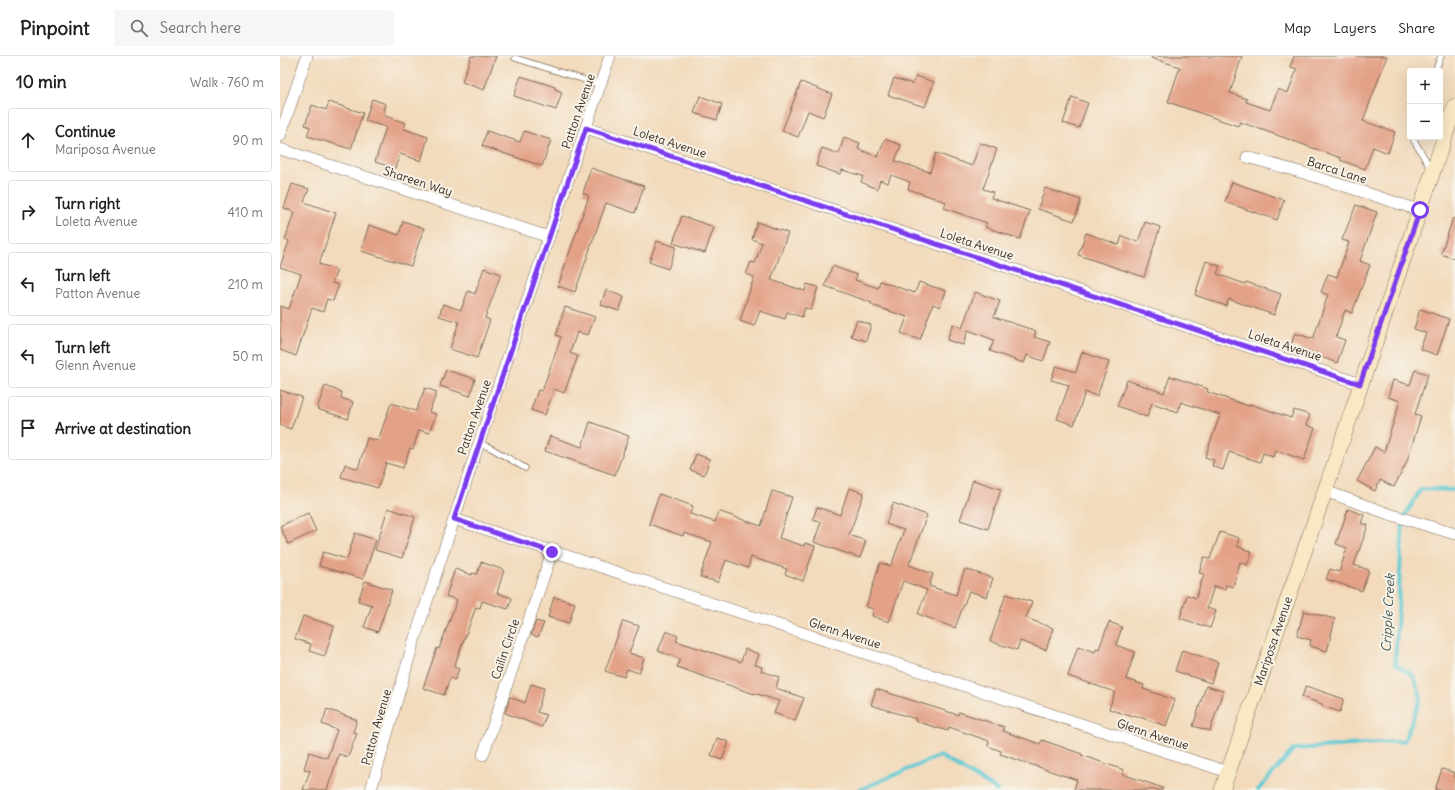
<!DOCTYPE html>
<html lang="en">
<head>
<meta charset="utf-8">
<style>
  :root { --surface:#fff; --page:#f6f6f6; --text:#202124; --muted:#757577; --line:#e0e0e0 }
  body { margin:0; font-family:Delius,sans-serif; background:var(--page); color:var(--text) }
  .controls { position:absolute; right:12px; top:12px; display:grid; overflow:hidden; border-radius:4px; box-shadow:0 4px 16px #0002 }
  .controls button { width:36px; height:36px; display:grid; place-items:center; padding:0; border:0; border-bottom:1px solid var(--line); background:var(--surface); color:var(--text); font:20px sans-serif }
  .stop { position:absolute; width:12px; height:12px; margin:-9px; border:3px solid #7c3aed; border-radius:50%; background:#fff }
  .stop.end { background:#7c3aed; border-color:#fff; box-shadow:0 1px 4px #0008 }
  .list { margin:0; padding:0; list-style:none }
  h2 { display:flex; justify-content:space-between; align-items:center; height:52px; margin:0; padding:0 16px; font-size:17px }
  h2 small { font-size:13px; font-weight:400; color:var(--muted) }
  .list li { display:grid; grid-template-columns:26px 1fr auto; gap:12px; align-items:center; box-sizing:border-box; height:64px; margin:0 8px 8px; padding:0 8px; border:1px solid var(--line); border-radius:4px }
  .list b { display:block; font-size:15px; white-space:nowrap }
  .list p { margin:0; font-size:13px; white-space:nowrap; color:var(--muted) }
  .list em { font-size:13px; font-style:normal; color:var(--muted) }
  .icon { flex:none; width:22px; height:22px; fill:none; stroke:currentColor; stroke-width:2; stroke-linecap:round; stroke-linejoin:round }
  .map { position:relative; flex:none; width:1175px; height:734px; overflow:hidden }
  header { display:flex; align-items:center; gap:24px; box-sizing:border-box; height:56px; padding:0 20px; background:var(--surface); border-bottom:1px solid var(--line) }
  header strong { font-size:19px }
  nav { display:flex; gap:22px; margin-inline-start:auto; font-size:14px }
  .search { width:280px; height:36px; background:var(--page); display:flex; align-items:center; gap:10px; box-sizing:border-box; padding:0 14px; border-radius:4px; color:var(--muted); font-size:15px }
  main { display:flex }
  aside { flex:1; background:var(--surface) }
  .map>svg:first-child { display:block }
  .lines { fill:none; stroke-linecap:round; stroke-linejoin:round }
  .stream { stroke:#5cc8d3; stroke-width:4 }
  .building { fill:#e3a187 }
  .lane-casing { stroke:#7b6855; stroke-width:7 }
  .street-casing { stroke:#7b6855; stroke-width:12 }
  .secondary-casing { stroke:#7b6855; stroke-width:16 }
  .lane { stroke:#fff; stroke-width:5.5 }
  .street { stroke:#fff; stroke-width:11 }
  .secondary { stroke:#f8e8c3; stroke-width:15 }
  .route { stroke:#7c3aed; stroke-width:5 }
  .labels { text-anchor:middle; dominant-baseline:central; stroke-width:4; stroke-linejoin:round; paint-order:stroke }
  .street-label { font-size:12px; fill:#3b2a1e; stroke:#f7f3e8 }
  .water-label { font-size:13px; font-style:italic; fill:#455954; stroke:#f7f3e8 }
</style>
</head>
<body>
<header>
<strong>Pinpoint</strong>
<div class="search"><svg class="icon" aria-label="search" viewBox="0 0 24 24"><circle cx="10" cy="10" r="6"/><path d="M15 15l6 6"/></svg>Search here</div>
<nav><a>Map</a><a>Layers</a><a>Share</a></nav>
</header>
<main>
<aside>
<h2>10 min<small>Walk · 760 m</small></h2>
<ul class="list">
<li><svg class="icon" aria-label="ahead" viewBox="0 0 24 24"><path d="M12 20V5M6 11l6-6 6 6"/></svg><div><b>Continue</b><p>Mariposa Avenue</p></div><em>90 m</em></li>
<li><svg class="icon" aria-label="right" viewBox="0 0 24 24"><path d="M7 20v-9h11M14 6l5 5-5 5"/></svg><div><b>Turn right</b><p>Loleta Avenue</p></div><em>410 m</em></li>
<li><svg class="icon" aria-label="left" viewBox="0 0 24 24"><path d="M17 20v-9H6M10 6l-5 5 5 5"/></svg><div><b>Turn left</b><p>Patton Avenue</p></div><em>210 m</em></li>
<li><svg class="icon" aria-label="left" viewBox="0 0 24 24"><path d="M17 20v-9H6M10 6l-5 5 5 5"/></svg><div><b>Turn left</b><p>Glenn Avenue</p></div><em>50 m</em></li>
<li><svg class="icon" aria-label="arrive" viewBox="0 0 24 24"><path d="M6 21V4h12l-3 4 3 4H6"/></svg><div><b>Arrive at destination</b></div></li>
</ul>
</aside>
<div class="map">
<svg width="1175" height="734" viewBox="0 0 1175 734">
  <rect width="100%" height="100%" fill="#f7f3e8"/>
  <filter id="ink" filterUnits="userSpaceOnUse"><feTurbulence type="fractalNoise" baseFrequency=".025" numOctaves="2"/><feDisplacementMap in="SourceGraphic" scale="8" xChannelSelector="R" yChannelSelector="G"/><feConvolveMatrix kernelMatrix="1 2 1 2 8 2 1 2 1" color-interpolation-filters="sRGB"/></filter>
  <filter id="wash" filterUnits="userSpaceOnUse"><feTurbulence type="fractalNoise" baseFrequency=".012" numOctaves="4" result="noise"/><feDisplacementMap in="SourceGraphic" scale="16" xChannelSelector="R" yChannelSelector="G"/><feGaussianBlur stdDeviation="0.9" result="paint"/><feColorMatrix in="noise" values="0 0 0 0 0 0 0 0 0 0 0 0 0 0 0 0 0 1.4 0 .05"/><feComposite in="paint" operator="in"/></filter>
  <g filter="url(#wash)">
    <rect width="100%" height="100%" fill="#f2dabb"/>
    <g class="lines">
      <path class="stream" d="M579 734 660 700 717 734
        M978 734 1014 693 1124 685 1141 642 1134 620 1115 608 1123 463 1141 433 1175 434"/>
    </g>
    <g id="blocks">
      <path class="building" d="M191 0H216L204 34 182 26Z
        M872 0H962L950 37 967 43 966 46 990 54 998 33 1008 37 1017 13 1010 11 1014 0H1107L1083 65 1115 76 1108 97 1093 91 1085 113 1060 104 1061 102 960 66 958 70 888 46 900 11 871 2Z
        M241 20 275 31V33L282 36 276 54 234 40Z
        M636 20 654 26 645 51 608 39 614 22 633 28Z
        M521 26 552 38 543 61 528 55 518 81 502 75Z
        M420 40 442 48 437 64 414 57Z
        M792 41 808 47 799 72 783 67Z
        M92 43 106 48 103 59 126 67 124 73 148 81 141 105 120 98 115 112 95 106 106 71 85 65Z
        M49 46 83 57 71 93 27 80 30 71 25 69 32 49 46 54Z
        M207 75 240 86 244 75 271 84 262 110 202 90Z
        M564 81 580 87 578 93 598 101 605 83 621 89 615 105 650 116 656 97 692 110 700 87 717 93 703 133 713 136 711 142 750 155 740 183 705 171 707 167 664 152 666 146 628 133 630 126 611 119 608 127 600 124 597 133 581 126 583 120 562 114 560 118 536 110 542 92 559 98Z
        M311 112 364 130 355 157 326 147 295 236 278 230 309 140 303 137Z
        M952 126 1004 144 997 164 945 146Z
        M12 128 29 133 24 146 56 157 39 208 57 214 52 227 59 229 53 245 47 243 43 256 32 252 16 300 0 294V250L9 253 21 218 0 211 9 185 5 184 14 156 4 152Z
        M765 132 801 144 794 165 758 153Z
        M1076 149 1097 156 1080 205 1090 209 1072 257 1065 254 1056 281 1065 284 1057 307 1036 299V298L1011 289 1015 277 1033 283 1048 239 1041 236 1048 218 1057 221 1069 186 1062 184Z
        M402 160 434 171 425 197 393 187Z
        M1173 162 1175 163V203L1161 198Z
        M123 165 144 172 131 210 81 195 89 169 119 179Z
        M477 166 508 177 491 224 525 235 527 228 538 231 531 254 525 252 522 261 507 256 505 263 480 255 474 270 460 265 474 221 466 218 471 206 475 207 482 187 472 183Z
        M865 166 880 171 864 221 798 199 806 177 839 189 842 180 858 186Z
        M377 185 396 191 388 213 369 206Z
        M926 205 940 210 937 218 965 228 966 226 1001 238 994 259 949 243 946 250 915 239Z
        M552 210 577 219 575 224 598 232 600 225 635 237 639 226 666 235 660 251 653 248 640 284 621 277 627 261 591 249 592 247 545 230Z
        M204 212 221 218 205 262 210 264 197 302 170 293 179 266 159 260 163 248 181 254 188 235 195 238Z
        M326 234 344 241 339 255 321 249Z
        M695 236 720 245 714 261 756 275 754 281 770 286 763 305 747 299 744 307 710 295 714 284 688 274 683 289 667 284 673 268 682 272Z
        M285 251 315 261 308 279 297 276 290 297 298 300 284 337 274 333 265 359 251 354 258 334 262 335 281 281 276 279Z
        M1140 253 1169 263 1157 299 1140 293 1146 277 1134 273Z
        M577 264 591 269 586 285 571 280Z
        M802 296 829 306 817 340 805 336 794 369 777 363 789 329 771 324 776 310 796 316Z
        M166 314 195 323 190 340 160 330Z
        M1135 314 1148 318 1135 358 1141 360 1126 408 1114 431 1100 424 1095 435 1077 425 1095 391 1104 396 1120 345 1108 341 1113 324 1130 329Z
        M890 320 928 333 927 336 969 350 970 348 1011 362 1014 354 1030 359 1026 369 1035 372 1024 404 995 394 993 401 983 397 980 406 949 396 943 414 932 410 934 404 925 401 940 359 901 346 898 356 872 347 867 361 837 350 847 324 884 337Z
        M45 330 62 336 61 342 73 346 68 363 37 353Z
        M145 332 157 336 149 356 156 358 149 377 139 374 133 393 130 392 123 412 106 407 98 432 61 421 65 408 78 413 87 382 98 385 111 347 136 355Z
        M0 334 22 341 11 373 0 369Z
        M310 366 349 380 335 419 265 395 270 380 302 391Z
        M416 398 430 403 424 419 410 414Z
        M693 424 721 433 708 473 680 464Z
        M569 432 584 437 569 479 586 485 580 502 534 486 541 466 533 463 537 451 560 459Z
        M492 435 512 441 499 482 524 490 525 487 535 490 523 525 505 518 507 513 471 501 468 512 446 504 438 526 420 521 432 486 404 477 403 480 369 468 379 438 413 450 410 458 435 466 438 455 481 470Z
        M613 447 647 459 629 509 653 518 649 530 676 539 685 513 713 522 707 541 689 535 675 572 638 558 647 534 623 525 609 566 592 560 594 553 586 551 600 507 611 510 624 474 606 468Z
        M108 452 135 461 122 502 95 494Z
        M1068 453 1084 459 1081 467 1088 469 1074 509 1089 514 1082 535 1046 523 1050 513 1059 516 1067 492 1056 488Z
        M28 457 36 475 8 488 0 470Z
        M940 476 959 482 957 490 972 496 967 509 960 506 953 531 946 529 945 533 934 530 927 552 936 555 930 572 900 562 907 539 916 542 924 518 919 517 924 501 930 503Z
        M75 477 96 484 83 523 39 510 43 496 67 503Z
        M201 506 224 514 217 537 232 542 228 553 202 545 200 552 196 551 174 611 179 613 175 624 170 622 164 639 143 632 157 592 159 593 177 544 166 540 175 513 192 519V517L197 518Z
        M85 525 112 534 98 576 84 571 92 549 78 545Z
        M726 538 752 546 746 562 773 572 766 594 740 585 737 594 710 585Z
        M274 541 295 547 289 567 268 561Z
        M1024 555 1055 563 1047 595 1030 590 1031 584 1017 580Z
        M23 560 54 570 45 600 29 595 31 588 15 583Z
        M256 565 264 567 258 581 251 579Z
        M343 565 359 570 349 597 364 602 359 617 347 613 344 621 325 615Z
        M829 566 842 571 836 589 855 596 846 623 864 629 863 633 895 644 886 670 854 659 853 661 829 653 835 636 788 620 798 590 815 596 816 592 819 593Z
        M386 575 398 580 396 585 461 606 465 593 479 598 475 609 482 611 481 615 499 621 496 632 524 642 515 665 494 657 499 645 474 637V638L397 611 400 603 378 595Z
        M902 594 938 606 931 627 895 615Z
        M251 628 264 632 257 656 266 659 262 671 225 657 230 641 245 647Z
        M926 630 943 635 930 675 913 670Z
        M1026 630 1064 643 1060 656 1042 650V648L1022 641Z
        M596 633 678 659 679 656 724 671 723 675 760 688 762 684 802 698 801 699 844 714 842 718 883 732 882 734H794L797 724 720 698 721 695 708 690 709 685 669 671 668 675 635 665 636 663 591 649Z
        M47 653 77 664 73 676 77 677 68 701 59 698 47 734H23L30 715 24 713 29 696 47 702 57 674 42 668Z
        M437 682 449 686 442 704 431 699Z
        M1162 713 1175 717V734H1155Z"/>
    </g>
  </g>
  <g filter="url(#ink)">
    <use href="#blocks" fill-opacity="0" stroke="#7b6855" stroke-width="1"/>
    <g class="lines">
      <defs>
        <path id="lane" d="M235 2 321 29
          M1155 15 1161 0
          M1132 81 1151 113
          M199 387 211 392 245 412"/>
        <path id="street" d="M306 72 1081 328
          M0 80 27 0
          M0 93 269 181
          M967 101 1027 118 1139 154
          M1045 435 1109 458 1175 478
          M174 463 948 716
          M203 699 272 496
          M91 734 133 588 199 387 330 0"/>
        <path id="secondary" d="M942 734 1045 435 1175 50"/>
      </defs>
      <use href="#lane" class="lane-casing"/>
      <use href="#street" class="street-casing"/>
      <use href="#secondary" class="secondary-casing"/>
      <use href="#lane" class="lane"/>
      <use href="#street" class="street"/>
      <use href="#secondary" class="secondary"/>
    </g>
  </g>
  <g class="lines" filter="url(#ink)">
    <path class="route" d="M272 496 174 463 306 72 1080 328 1140 154"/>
  </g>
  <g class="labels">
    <g class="street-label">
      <text transform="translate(298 55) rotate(-71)">Patton Avenue</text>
      <text transform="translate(390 86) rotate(18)">Loleta Avenue</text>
      <text transform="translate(1057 114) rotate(18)">Barca Lane</text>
      <text transform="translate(138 125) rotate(18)">Shareen Way</text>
      <text transform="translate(697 188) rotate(18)">Loleta Avenue</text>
      <text transform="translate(1005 289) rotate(18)">Loleta Avenue</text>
      <text transform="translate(194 361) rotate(-71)">Patton Avenue</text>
      <text transform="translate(565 577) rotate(18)">Glenn Avenue</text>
      <text transform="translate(993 585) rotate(-71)">Mariposa Avenue</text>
      <text transform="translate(225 593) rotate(-71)">Cailin Circle</text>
      <text transform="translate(96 671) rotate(-74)">Patton Avenue</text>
      <text transform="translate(873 678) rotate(18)">Glenn Avenue</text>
    </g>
    <g class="water-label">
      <text transform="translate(1108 557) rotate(-87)">Cripple Creek</text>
    </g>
  </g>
</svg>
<div class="controls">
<button>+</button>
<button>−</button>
</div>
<div class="stop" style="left:1140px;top:154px"></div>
<div class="stop end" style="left:272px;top:496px"></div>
</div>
</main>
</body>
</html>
